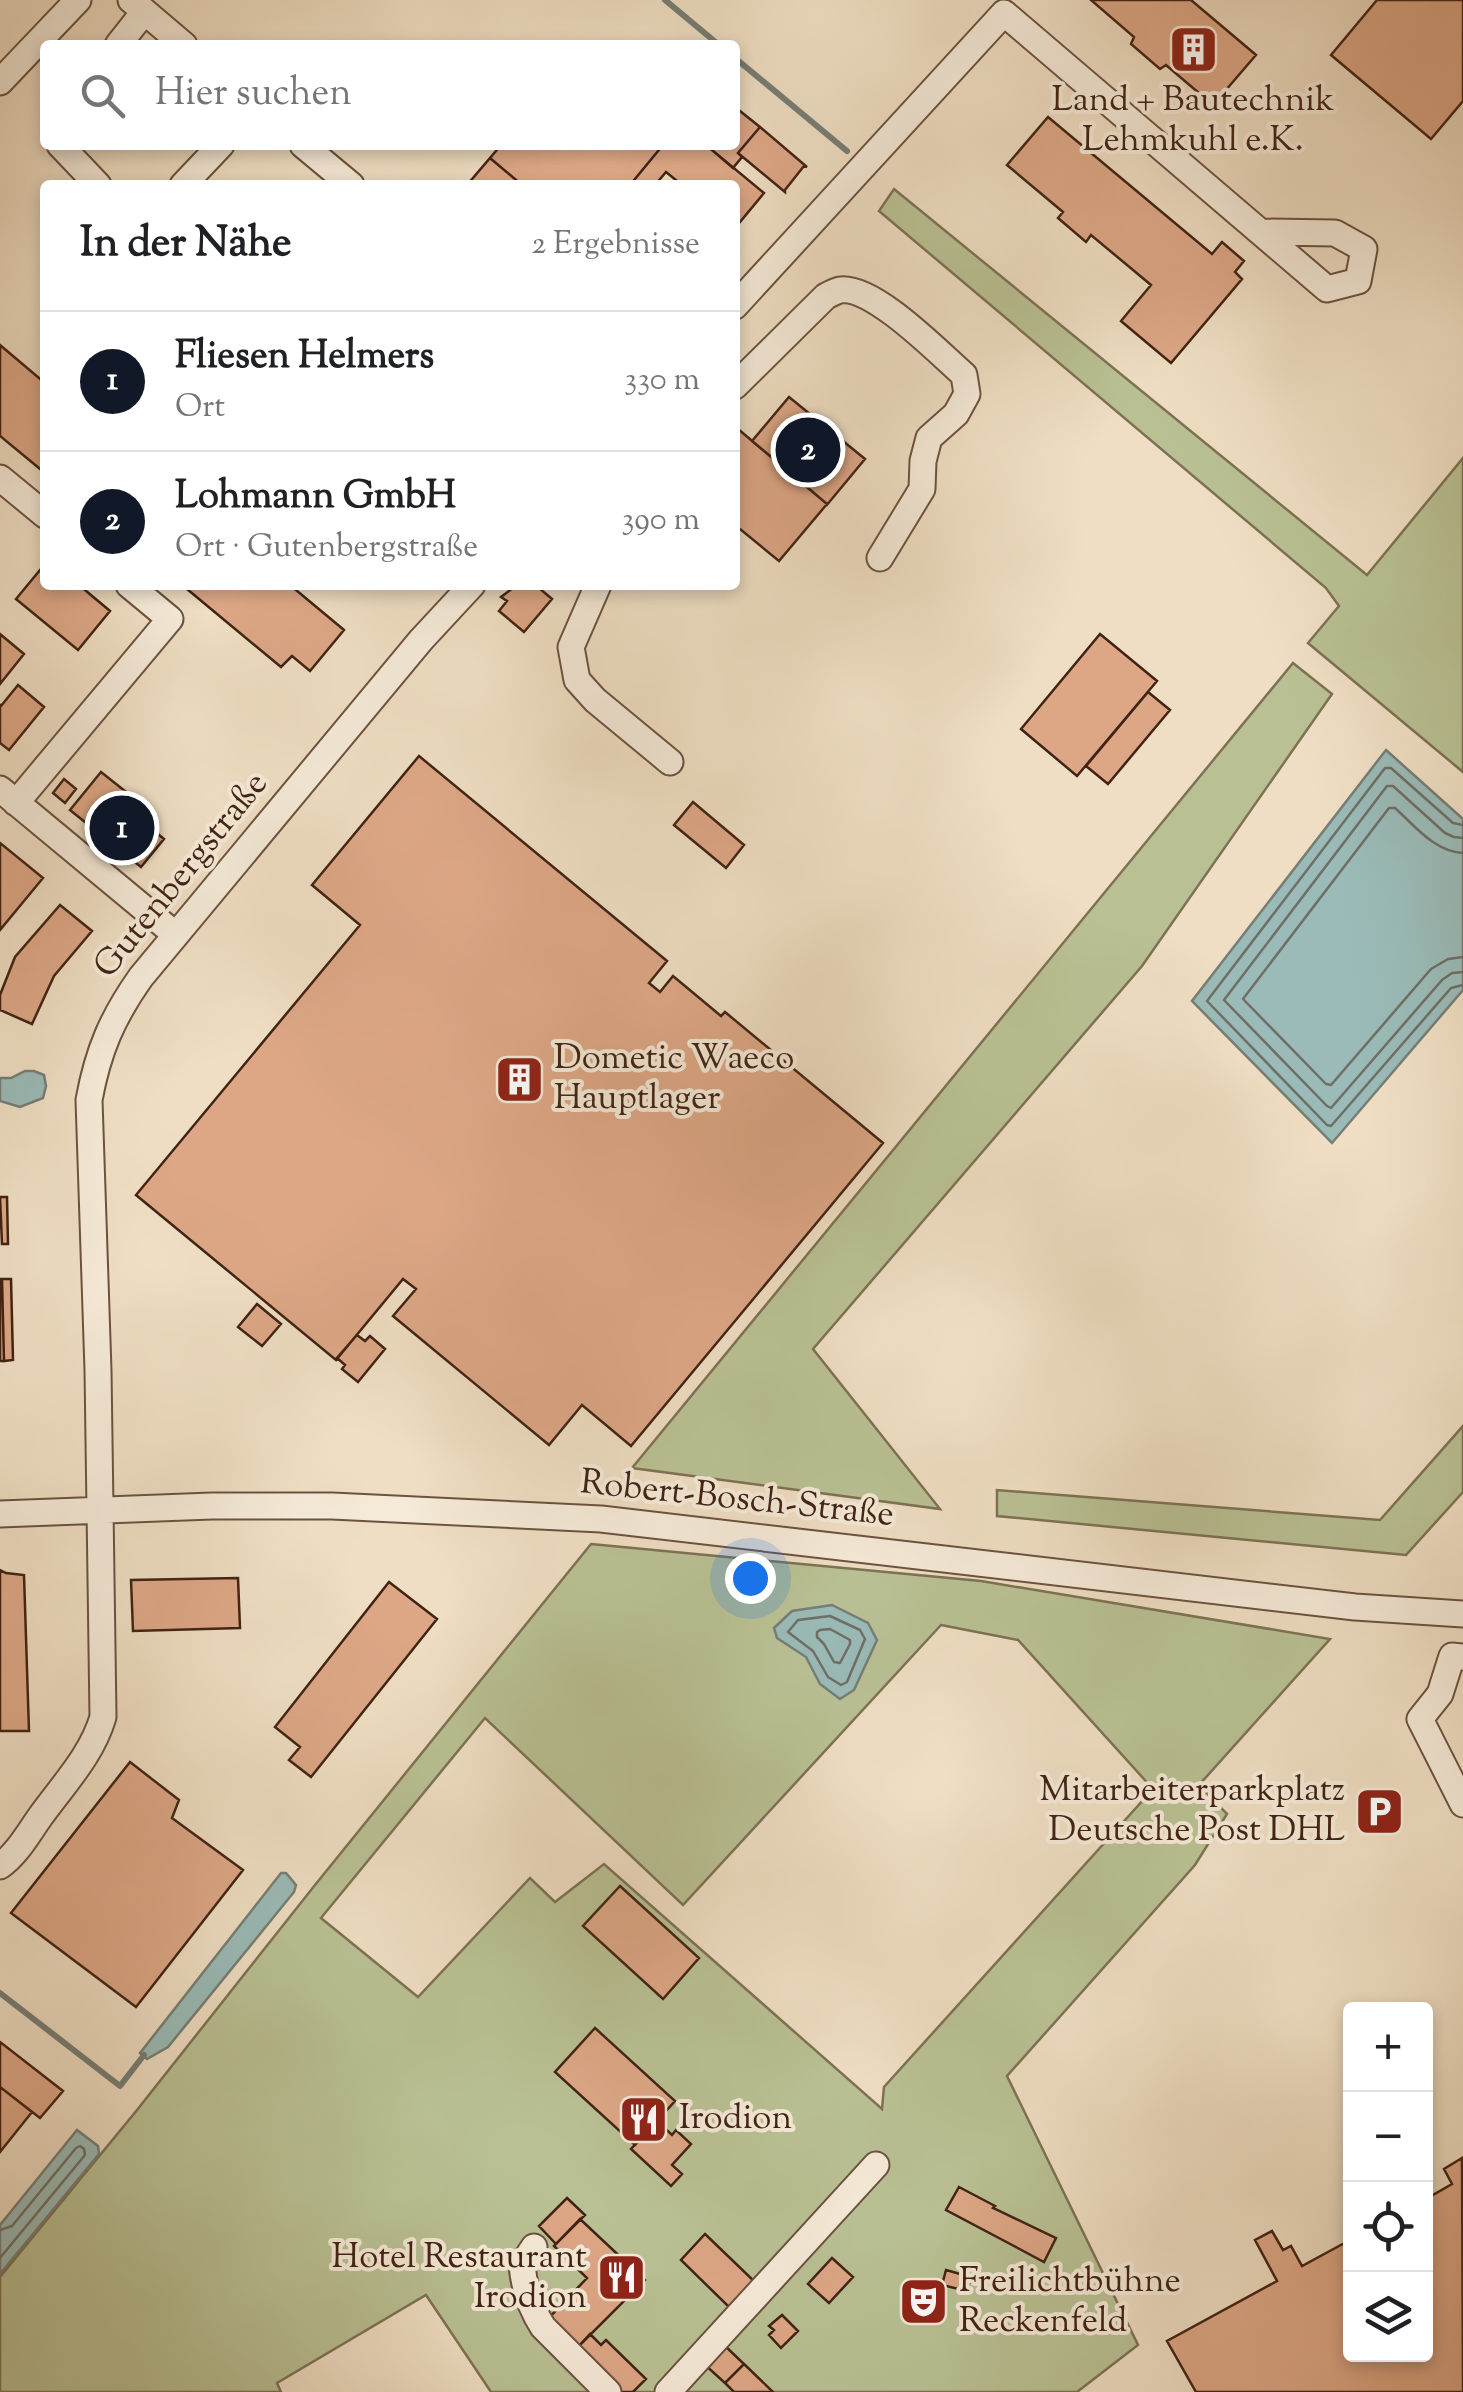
<!DOCTYPE html>
<html lang="de">
<head>
<meta charset="utf-8">
<style>
  :root { --surface:#fff; --page:#f2f2f2; --text:#202124; --muted:#757577; --line:#e0e0e0; --accent:#111827 }
  body { margin:0; font-family:"Sorts Mill Goudy",serif; background:var(--page); color:var(--text) }
  .controls { position:absolute; right:30px; bottom:30px; display:grid; overflow:hidden; border-radius:10px; box-shadow:0 5px 15px #0003 }
  .controls button { width:90px; height:90px; display:grid; place-items:center; padding:0; border:0; border-bottom:2px solid var(--line); background:var(--surface); color:var(--text); font:50px sans-serif }
  .you { position:absolute; left:750px; top:1578px; width:35px; height:35px; margin:-25px; border:8px solid #fff; border-radius:50%; background:#1a73e8; box-shadow:0 0 0 15px #1a73e833 }
  .badge { display:grid; place-items:center; width:65px; height:65px; border-radius:50%; background:var(--accent); color:#fff; font-size:32px; font-weight:700 }
  .pin { position:absolute; translate:-50% -50%; border:5px solid #fff; box-shadow:0 2px 10px #0006 }
  .list { margin:0; padding:0; list-style:none }
  h2 { display:flex; justify-content:space-between; align-items:center; height:130px; margin:0; padding:0 40px; font-size:42px }
  h2 small { font-size:32px; font-weight:400; color:var(--muted) }
  .list li { display:grid; grid-template-columns:65px 1fr auto; gap:30px; align-items:center; box-sizing:border-box; height:140px; padding:0 40px; border-top:2px solid var(--line) }
  .list b { display:block; font-size:38px; white-space:nowrap }
  .list p { margin:0; font-size:32px; white-space:nowrap; color:var(--muted) }
  .list em { font-size:32px; font-style:normal; color:var(--muted) }
  .icon { flex:none; width:55px; height:55px; fill:none; stroke:currentColor; stroke-width:2; stroke-linecap:round; stroke-linejoin:round }
  .map { position:relative; flex:none; width:1463px; height:2392px; overflow:hidden }
  .search { position:absolute; background:var(--surface); box-shadow:0 5px 15px #0003; left:40px; top:40px; width:700px; height:110px; display:flex; align-items:center; gap:25px; box-sizing:border-box; padding:0 35px; border-radius:10px; color:var(--muted); font-size:38px }
  .panel { position:absolute; background:var(--surface); box-shadow:0 5px 15px #0003; left:40px; top:180px; width:700px; height:410px; border-radius:10px }
  .map>svg:first-child { display:block }
  .green { fill:#b9c194; stroke:#7d7254; stroke-width:2.5; fill-rule:evenodd }
  .water { fill:#9abbb8; stroke:#767e76; stroke-width:2.5 }
  .lines { fill:none; stroke-linecap:round; stroke-linejoin:round }
  .shore { stroke:#6e6f66; stroke-width:2.5 }
  .stream { stroke:#767e76; stroke-width:6 }
  .building { fill:#dda786; stroke:#412313; stroke-width:2.5 }
  .minor-casing { stroke:#6c523f; stroke-width:29 }
  .minor { stroke:#f5ead8; stroke-width:25 }
  .labels { text-anchor:middle; dominant-baseline:central; stroke-width:8; stroke-linejoin:round; paint-order:stroke }
  .poi-label { font-size:35px; fill:#412313; stroke:#f5ead8; text-anchor:start }
  .street-label { font-size:35px; fill:#412313; stroke:#f5ead8 }
</style>
</head>
<body>
<div class="map">
<svg width="1463" height="2392" viewBox="0 0 1463 2392">
  <rect width="100%" height="100%" fill="#efdec3"/>
  <filter id="stains"><feTurbulence type="fractalNoise" baseFrequency=".002" numOctaves="4"/><feColorMatrix values="0 0 0 0 .2 0 0 0 0 .09 0 0 0 0 .02 0 0 0 .5 -.17"/></filter>
  <radialGradient id="worn" r=".72"><stop offset=".6" stop-color="#630" stop-opacity="0"/><stop offset="1" stop-color="#630" stop-opacity=".3"/></radialGradient>
  <path class="green" d="M894 189 1367 575 1463 458V772L1308 643 1339 606 1326 588 879 211Z
    M1293 663 1332 694 1142 966 813 1349 940 1509 632 1468Z
    M1463 1426V1492L1406 1555 997 1516V1490L1380 1520Z
    M591 1544 981 1581 1330 1639 1199 1785 1227 1814 1195 1865 1007 2076 1138 2345 1077 2392H491L426 2295 277 2383 281 2392H0V2277L137 2110 315 1885ZM941 1625 1018 1640 1153 1789 884 2087 882 2109 604 1864 555 1902 530 1878 418 1997 321 1918 485 1718 683 1905Z"/>
  <path class="water" d="M1386 750 1463 819V990L1332 1143 1192 1001Z
    M25 1071H34L44 1075 46 1086 43 1098 20 1107 0 1101V1078H11Z
    M832 1605 868 1623 877 1640 854 1690 840 1699 820 1684 806 1657 777 1638 774 1628 792 1611Z
    M281 1873H286L296 1885 294 1892 168 2047 147 2059 140 2053Z
    M77 2130 98 2146 99 2154 0 2274V2225Z"/>
  <g class="lines">
    <path class="shore" d="M1463 825 1453 823 1391 768H1385L1207 1001 1327 1125 1331 1126 1451 988 1463 985
      M1463 838 1454 837 1445 833 1393 786H1387L1224 1000 1327 1106 1331 1108 1442 980 1452 973 1463 972
      M1463 853C1435 852 1415 826 1395 808H1389L1243 999 1326 1084 1331 1085 1431 969 1448 959 1463 957
      M830 1616 860 1630 865 1639 847 1682 841 1685 828 1677 813 1651 788 1632 798 1620Z
      M820 1630 830 1629 850 1640V1644L840 1663 834 1662 824 1644 817 1637V1632Z
      M0 2230 12 2226 76 2148 80 2146 84 2149 85 2155 0 2258"/>
    <path class="stream" d="M665 0 719 45
      M735 58 847 151
      M0 1993 120 2086 144 2055"/>
  </g>
  <path class="building" d="M1091 0H1191L1256 55 1213 105 1166 65 1160 69 1131 44 1134 37Z
    M1377 0H1463V101L1431 139 1331 55Z
    M735 107 760 127 738 153 742 157 733 168 706 145H735Z
    M1048 117 1212 254 1222 242 1244 261 1235 272 1242 279 1171 363 1121 321 1151 285 1091 235 1086 242 1058 218 1063 212 1007 165Z
    M760 127 807 167 804 166 785 190V192L738 153Z
    M501 145H663L630 185H522L490 158Z
    M663 145H706L764 193 735 228V185H682L666 172 655 185H630Z
    M490 158 522 185H467Z
    M0 345 45 383V473L0 436Z
    M789 397 865 459 826 506 827 504 752 441Z
    M738 429 827 504 779 561 735 525V433Z
    M45 564V585H79L110 611 78 650 16 599Z
    M190 585H290L344 630 310 671 292 656 281 667 187 589Z
    M517 585H542L539 588 552 599 524 632 499 611 507 601 501 597Z
    M0 634 24 654 0 684Z
    M1100 634 1157 681 1077 776 1021 729Z
    M18 685 44 707 9 750 0 743V704L1 706Z
    M1148 692 1170 710 1108 784 1086 766Z
    M419 756 667 961 649 983 660 992 673 976 721 1016 725 1012 883 1143 631 1446 582 1405 549 1445 393 1316 416 1289 403 1279 336 1360 136 1195 360 925 312 885Z
    M101 772 145 807 137 817 164 839 141 867 70 810Z
    M64 779 76 789 65 803 53 793Z
    M693 802 744 845 726 868 674 825Z
    M0 843 43 878 0 930Z
    M60 905 92 931 54 976 32 1024 0 1010V995L15 957Z
    M0 1197H7L8 1244H2Z
    M0 1279H2L4 1361H0Z
    M2 1279H11L13 1360 4 1361Z
    M257 1304 281 1324 262 1346 238 1327Z
    M357 1335 365 1341 370 1336 385 1349 358 1382 342 1369 345 1365 337 1358Z
    M0 1570 6 1573 24 1575 29 1731H0Z
    M238 1578 240 1628 133 1631 131 1580Z
    M389 1582 437 1619 311 1777 289 1760 300 1747 275 1727Z
    M130 1762 179 1800 172 1818 243 1870 136 2007 11 1913Z
    M620 1886 699 1958 663 1999 583 1926Z
    M595 2028 675 2101 635 2145 555 2072Z
    M0 2042 63 2091 40 2118 0 2087Z
    M0 2087 32 2112 0 2152Z
    M657 2121 672 2135 676 2130 691 2144 672 2165 682 2174 671 2186 631 2149Z
    M1462 2158 1463 2392H1196L1167 2341 1277 2281 1255 2240 1272 2231 1283 2250 1291 2246 1302 2266 1350 2240V2354H1426V2199L1452 2184 1444 2169Z
    M959 2187 995 2206 993 2208 1056 2238 1044 2262 946 2210Z
    M567 2198 585 2215 556 2244 539 2226Z
    M580 2219 645 2280 575 2350 546 2321 587 2278 554 2246Z
    M705 2234 755 2282 730 2308 681 2260Z
    M832 2258 853 2277 829 2303 808 2284Z
    M946 2270 971 2277 967 2291 942 2285Z
    M782 2315 798 2331 781 2348 769 2335 774 2330 769 2326Z
    M590 2334 601 2345 606 2340 646 2379 633 2392H622L577 2348Z
    M723 2344 744 2364 725 2383 704 2364Z
    M744 2364 773 2392H734L725 2383Z"/>
  <g class="lines">
    <defs>
      <path id="minor" d="M131 0 184 45
        M118 45 144 12
        M0 82 78 0
        M60 145 98 185
        M303 145 351 185
        M183 185 221 145
        M735 306 1004 13 1327 289 1358 281 1364 249 1335 233 1261 232
        M735 386 826 296C831 294 835 291 840 290 873 285 939 353 964 375L967 394 956 414 929 438 923 461 922 489 880 558
        M0 478 45 515
        M598 585 571 647 577 680 595 700 670 762
        M0 789 176 935
        M16 803 170 619 129 585
        M0 1514 212 1506H332L601 1519 1355 1607 1463 1614
        M1463 1657 1452 1656 1440 1694 1420 1719 1463 1804
        M0 1866C17 1854 28 1834 40 1817 63 1785 92 1755 103 1717L98 1370 89 1100C98 1051 112 1018 141 977L421 640 472 585
        M534 2247 522 2265C524 2288 530 2307 543 2327L608 2392
        M668 2392 876 2165"/>
    </defs>
    <use href="#minor" class="minor-casing"/>
    <use href="#minor" class="minor"/>
  </g>
  <defs>
    <symbol id="building-square" viewBox="-11 -11 22 22"><rect x="-9" y="-9" width="18" height="18" rx="4" fill="#8f2418" stroke="#f5ead8"/><path d="M-4-6H4V6H1V3H-1V6H-4ZM-2.5-4.3h1.7v1.8h-1.7ZM.8-4.3h1.7v1.8H.8ZM-2.5-1h1.7V.8h-1.7ZM.8-1h1.7V.8H.8Z" fill="#fff"/></symbol>
    <symbol id="parking-square" viewBox="-11 -11 22 22"><rect x="-9" y="-9" width="18" height="18" rx="4" fill="#8f2418" stroke="#f5ead8"/><path d="M-3.5-5.5H1a3.5 3.5 0 0 1 0 7H-1V5.5H-3.5ZM-1-3.4V-.6H.8a1.4 1.4 0 0 0 0-2.8Z" fill="#fff"/></symbol>
    <symbol id="restaurant-square" viewBox="-11 -11 22 22"><rect x="-9" y="-9" width="18" height="18" rx="4" fill="#8f2418" stroke="#f5ead8"/><path d="M-5-6h1v4h1v-4h1v4h1v-4h1v5L-1.5 .5V6h-2V.5L-5-1ZM5-6V6H3V1.5H1.5Q1.5-4 5-6Z" fill="#fff"/></symbol>
    <symbol id="theatre-square" viewBox="-11 -11 22 22"><rect x="-9" y="-9" width="18" height="18" rx="4" fill="#8f2418" stroke="#f5ead8"/><path d="M-5-5.5Q0-4 5-5.5V0Q5 5 0 6Q-5 5-5 0ZM-3.3-2.5H-1v1.5H-3.3ZM1-2.5H3.3v1.5H1ZM-2.8 1Q0 5.5 2.8 1Z" fill="#fff"/></symbol>
  </defs>
  <g fill-rule="evenodd">
    <use href="#building-square" x="1166" y="22" width="55" height="55"/>
    <use href="#building-square" x="492" y="1052" width="55" height="55"/>
    <use href="#parking-square" x="1352" y="1784" width="55" height="55"/>
    <use href="#restaurant-square" x="616" y="2092" width="55" height="55"/>
    <use href="#restaurant-square" x="594" y="2250" width="55" height="55"/>
    <use href="#theatre-square" x="896" y="2274" width="55" height="55"/>
  </g>
  <g class="labels">
    <g class="poi-label">
      <text x="1193" y="101" text-anchor="middle">Land + Bautechnik<tspan x="1193" dy="40">Lehmkuhl e.K.</tspan></text>
      <text x="554" y="1059">Dometic Waeco<tspan x="554" dy="40">Hauptlager</tspan></text>
      <text x="1345" y="1791" text-anchor="end">Mitarbeiterparkplatz<tspan x="1345" dy="40">Deutsche Post DHL</tspan></text>
      <text x="679" y="2119">Irodion</text>
      <text x="587" y="2258" text-anchor="end">Hotel Restaurant<tspan x="587" dy="40">Irodion</tspan></text>
      <text x="959" y="2282">Freilichtbühne<tspan x="959" dy="40">Reckenfeld</tspan></text>
    </g>
    <g class="street-label">
      <text transform="translate(182 876) rotate(-51)">Gutenbergstraße</text>
      <text transform="translate(737 1500) rotate(6)">Robert-Bosch-Straße</text>
    </g>
  </g>
  <rect width="100%" height="100%" filter="url(#stains)"/>
  <rect width="100%" height="100%" fill="url(#worn)"/>
</svg>
<div class="controls">
<button>+</button>
<button>−</button>
<button><svg class="icon" aria-label="locate" viewBox="0 0 24 24"><circle cx="12" cy="12" r="6"/><path d="M12 2v4M12 18v4M2 12h4M18 12h4"/></svg></button>
<button><svg class="icon" aria-label="layers" viewBox="0 0 24 24"><path d="M12 4l9 5-9 5-9-5zM3 14l9 5 9-5"/></svg></button>
</div>
<div class="you"></div>
<div class="pin badge" style="left:122px;top:828px">1</div>
<div class="pin badge" style="left:808px;top:450px">2</div>
<div class="search"><svg class="icon" aria-label="search" viewBox="0 0 24 24"><circle cx="10" cy="10" r="6"/><path d="M15 15l6 6"/></svg>Hier suchen</div>
<section class="panel">
<h2>In der Nähe<small>2 Ergebnisse</small></h2>
<ul class="list">
<li><span class="badge">1</span><div><b>Fliesen Helmers</b><p>Ort</p></div><em>330 m</em></li>
<li><span class="badge">2</span><div><b>Lohmann GmbH</b><p>Ort · Gutenbergstraße</p></div><em>390 m</em></li>
</ul>
</section>
</div>
</body>
</html>
